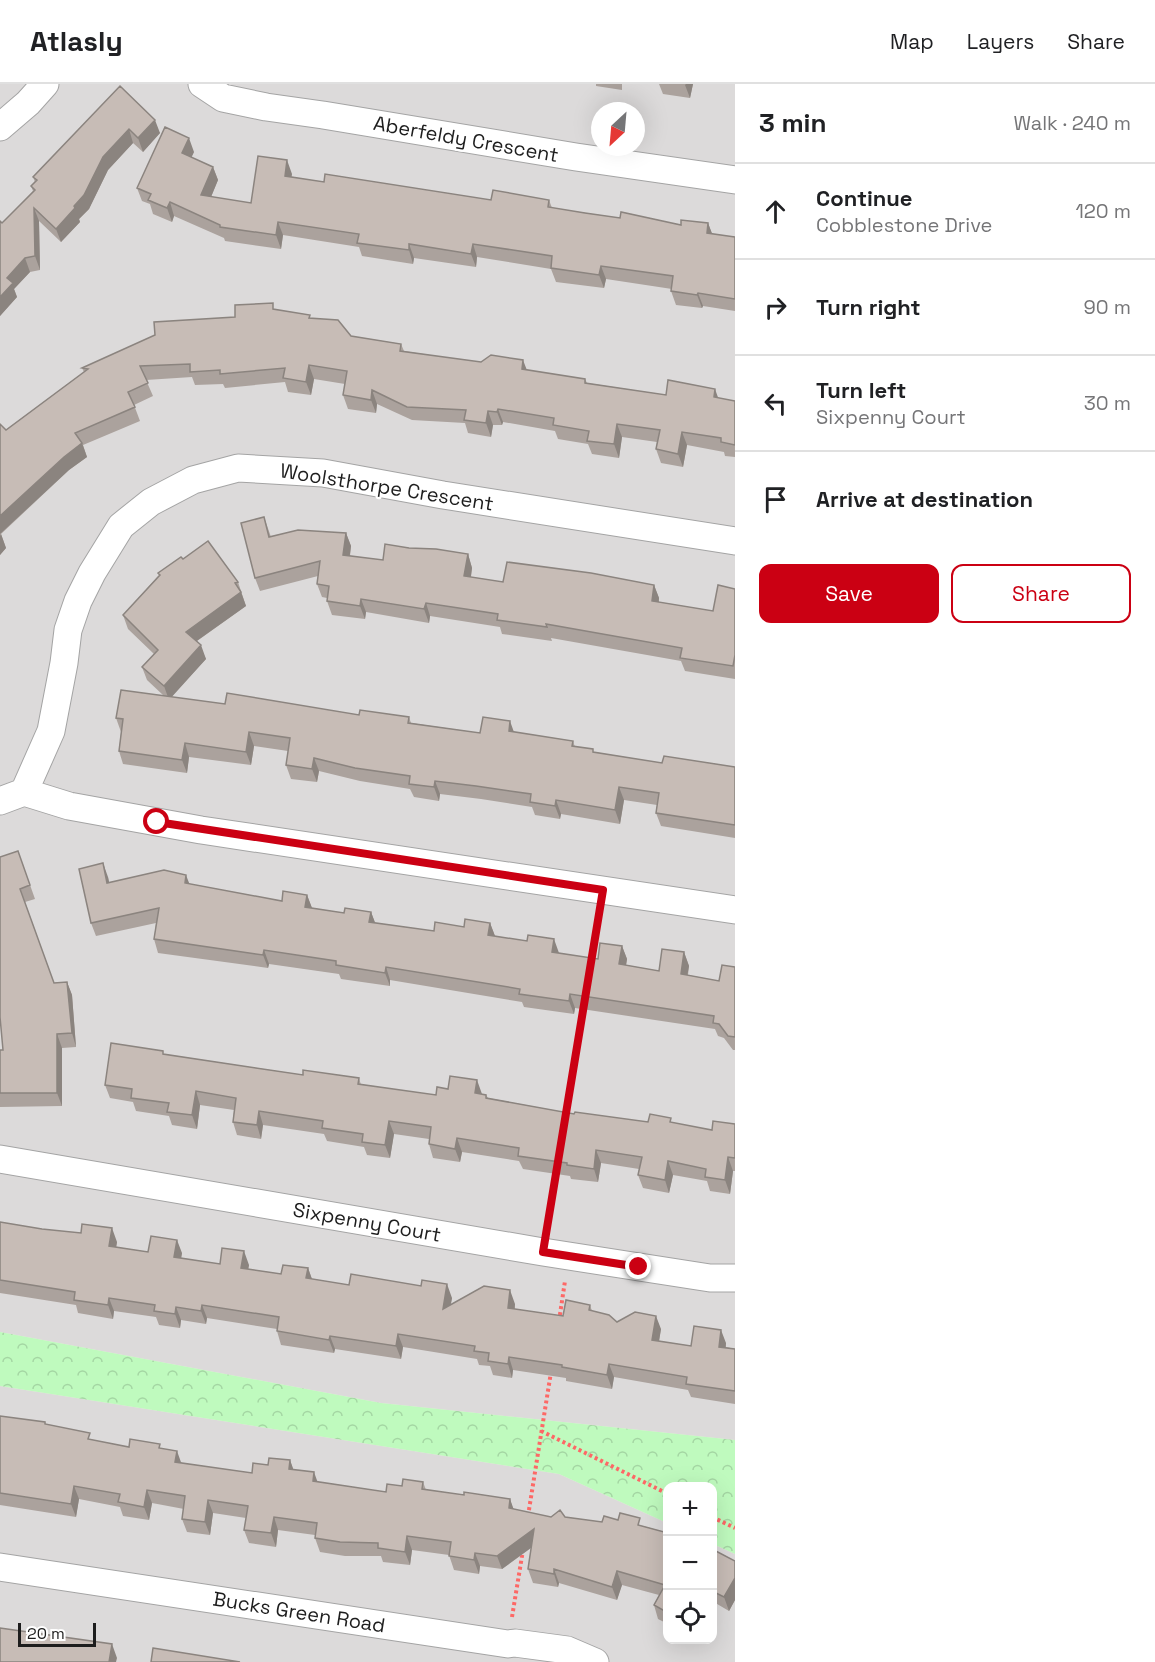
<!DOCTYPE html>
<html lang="en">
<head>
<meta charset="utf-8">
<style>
  :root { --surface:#fff; --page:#f6f6f6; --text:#202124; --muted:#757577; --line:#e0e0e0; --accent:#cb0013 }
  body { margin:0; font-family:"Space Grotesk",sans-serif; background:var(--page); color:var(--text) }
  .controls { position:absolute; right:18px; bottom:18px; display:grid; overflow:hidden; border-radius:12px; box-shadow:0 6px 24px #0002 }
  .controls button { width:54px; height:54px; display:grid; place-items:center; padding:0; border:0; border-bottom:2px solid var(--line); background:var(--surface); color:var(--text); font:30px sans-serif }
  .compass { position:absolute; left:591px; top:18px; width:54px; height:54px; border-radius:50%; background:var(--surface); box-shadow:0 6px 24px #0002; rotate:206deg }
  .scale { position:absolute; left:18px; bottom:15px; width:78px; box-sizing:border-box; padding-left:6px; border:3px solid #1d1d1d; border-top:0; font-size:16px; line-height:21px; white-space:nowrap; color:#1d1d1d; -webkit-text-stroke:4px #fff; paint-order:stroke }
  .stop { position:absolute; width:18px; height:18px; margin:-14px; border:4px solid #cb0013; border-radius:50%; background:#fff }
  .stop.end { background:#cb0013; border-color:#fff; box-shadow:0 2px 6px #0008 }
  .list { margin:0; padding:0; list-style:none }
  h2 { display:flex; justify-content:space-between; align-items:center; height:78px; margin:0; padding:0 24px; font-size:26px }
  h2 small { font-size:20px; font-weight:400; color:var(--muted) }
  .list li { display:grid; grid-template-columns:39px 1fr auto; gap:18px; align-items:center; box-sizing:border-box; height:96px; padding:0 24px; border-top:2px solid var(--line) }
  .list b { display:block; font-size:22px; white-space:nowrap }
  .list p { margin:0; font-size:20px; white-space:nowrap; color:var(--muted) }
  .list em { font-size:20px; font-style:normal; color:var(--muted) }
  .actions { display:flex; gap:12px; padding:18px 24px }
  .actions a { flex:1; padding:14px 0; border:2px solid var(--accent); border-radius:12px; text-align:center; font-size:21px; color:var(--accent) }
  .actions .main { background:var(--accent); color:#fff }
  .icon { flex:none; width:33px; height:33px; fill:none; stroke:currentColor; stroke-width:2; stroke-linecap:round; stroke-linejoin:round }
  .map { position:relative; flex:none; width:735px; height:1578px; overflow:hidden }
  header { display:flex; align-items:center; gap:36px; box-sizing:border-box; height:84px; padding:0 30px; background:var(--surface); border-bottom:2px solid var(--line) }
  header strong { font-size:28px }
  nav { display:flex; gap:33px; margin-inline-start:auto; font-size:21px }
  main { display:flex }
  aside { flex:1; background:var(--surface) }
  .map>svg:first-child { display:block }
  .residential { fill:#dcdada; fill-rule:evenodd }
  .park { fill:url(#park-crowns) }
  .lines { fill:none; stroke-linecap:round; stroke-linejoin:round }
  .street-casing { stroke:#a4a4a4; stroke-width:29 }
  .path { stroke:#fd6866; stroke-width:4; stroke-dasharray:3 3; stroke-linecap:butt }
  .street { stroke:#fff; stroke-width:27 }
  .wall { fill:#aba29d }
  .shaded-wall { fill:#8b847f }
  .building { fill:#c7bcb6; stroke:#8b847f; stroke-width:1.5 }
  .route { stroke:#cb0013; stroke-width:8 }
  .labels { text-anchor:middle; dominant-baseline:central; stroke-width:4.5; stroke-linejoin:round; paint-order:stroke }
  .street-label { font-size:20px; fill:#1d1d1d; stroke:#fff }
</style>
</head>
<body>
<header>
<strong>Atlasly</strong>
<nav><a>Map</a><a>Layers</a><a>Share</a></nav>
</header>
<main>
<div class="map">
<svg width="735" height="1578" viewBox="0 0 735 1578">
  <defs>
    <pattern id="park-crowns" width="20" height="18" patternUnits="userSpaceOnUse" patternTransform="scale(1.5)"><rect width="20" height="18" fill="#bffabe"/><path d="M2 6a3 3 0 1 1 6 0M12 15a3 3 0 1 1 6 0" fill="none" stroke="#a4d6a3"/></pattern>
  </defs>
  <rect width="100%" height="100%" fill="#efeae3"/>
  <path class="residential" d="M0 0H735V1356L381 1319 0 1248ZM600 27H636V63H600Z
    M0 1302 559 1390 667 1439 668 1556H712L713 1460 735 1470V1578H0Z"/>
  <path class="park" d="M0 1248 381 1319 735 1356V1470L713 1460 712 1402H668L667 1439 559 1390 0 1302Z"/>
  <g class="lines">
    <defs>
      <path id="street" d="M202 0 223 14 266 23 323 31 576 73 735 96
        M0 43 28 19 45 0
        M24 708 51 647 64 579 68 546 78 517 92 489 121 442 151 418 193 396 238 384 323 389 443 411 735 457
        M0 717 24 708 69 722 201 746 735 826
        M0 1075 543 1168 710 1194H735
        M0 1483 508 1560 515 1559 567 1566 595 1578"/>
    </defs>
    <use href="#street" class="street-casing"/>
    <path class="path" d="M591 877 599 832
      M566 1031 584 920
      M547 1144 557 1086
      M559 1237 565 1197
      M541 1347 668 1410
      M528 1432 551 1288
      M712 1433 735 1444
      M512 1533 523 1466"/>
    <use href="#street" class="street"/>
  </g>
  <path class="wall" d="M596 0H622V6L596 2Z
    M659 0H693L690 14 663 10Z
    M120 2 160 49 143 68 133 59 108 86 89 125 79 135 80 138 61 158 39 137 40 186 30 188 14 205 17 213 0 232V137L2 139 33 107 31 102 35 98 33 93Z
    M194 68 191 73 213 83 218 96 211 113 251 119 292 90 291 93 324 98 491 116H549L552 124 620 134 681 141 708 139 712 150 735 153V227L703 222 702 224 676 221 671 207 672 205 606 195 604 204 556 198 551 185 477 173 476 183 414 174 413 180 362 172 359 163 283 151 281 165 225 157 224 154 174 132 172 138 153 130 150 120 142 117 137 104Z
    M275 226 311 234 351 252 401 260 404 267 585 295 587 299 666 311 718 314 735 317V373L725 372 724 368 687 361 683 383 661 379 656 365 657 358 622 353 619 374 592 370 588 360 558 355 555 347 503 338 502 341H493L491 353 468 349 465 339 412 336 377 320 376 329 348 325 343 311 345 300 314 295 311 311 288 308 285 298 225 304 223 300 195 301 192 293 146 296 153 312 134 321 140 337 83 361 87 373 69 386 1 450 6 464 0 471V340L6 346 84 288 82 284 235 233Z
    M264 433 271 453 346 449 351 462 350 472 383 476 409 464 468 470 472 484 471 493 503 498 654 501 659 514V518L713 527 735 505V595L685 587 681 577 551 554 552 557 502 550 500 543 430 532 429 539 366 528 365 535 332 531 327 517V514L322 513 317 500 318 492 260 507 255 494Z
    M183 475 238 498 246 522 197 557 206 575 171 613 225 620 359 631 409 633 411 639 480 649 514 648 573 657 575 663 594 668 662 679 735 683V754L661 742 656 729 657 721 624 716 620 740 561 730 560 735 535 731 532 723 481 715 440 710 439 717 414 713 410 705 360 697 319 687 317 698 291 695 286 681 288 667 254 662 251 681 189 673 187 689 123 680 119 667 121 648 116 634 164 612 147 596 142 583 154 570 128 545 123 531 159 491 158 489Z
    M18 767 35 815 25 818 54 899 67 898 72 911 76 963 62 964V1022L0 1023V966H3Z
    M108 793 109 799 190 800 282 817 307 811 312 824 344 829 371 828 375 839 434 847 490 839 495 852 559 869 598 875 622 862 627 875 626 881 659 887 684 868 689 882 688 891 719 897 735 883V966H733L724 954 718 952 715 945 575 924 574 930 524 923 522 918 390 896V902L341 895 339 890 269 880 268 884 158 869 154 855 156 839 96 852 91 839Z
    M164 970 303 991 359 994 361 1001 436 1011H486L488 1014 574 1030 648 1038 672 1039 712 1046 735 1040V1087H733L730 1110 710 1107 707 1097 673 1091 669 1109 643 1104 638 1091 639 1085 601 1079 598 1098 571 1095 570 1092 523 1085 519 1077 462 1068 460 1078 433 1074 429 1060V1055L394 1050 390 1074 367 1071 364 1063 327 1057 324 1050 263 1041 261 1055 237 1051 233 1038 234 1026 200 1021 197 1045 172 1041 169 1032 136 1027 133 1018 110 1014 105 1001Z
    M0 1138 117 1158 116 1163 148 1168 182 1169 181 1174 220 1180 249 1181 248 1185 281 1190 308 1184 312 1195 349 1201 452 1214 451 1220H515V1225L563 1232 590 1221 592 1227 617 1238 661 1245 659 1257 691 1262 726 1259V1263L735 1265V1320L691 1313 688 1306 614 1293 612 1305 566 1297V1294L513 1286 512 1294 493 1291 490 1282 479 1281 477 1275 403 1263 401 1275 335 1265 334 1269 281 1261 277 1247V1245L207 1234 206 1240 181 1236 180 1244 159 1241 156 1233 114 1227 113 1235 78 1229 76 1221 0 1209Z
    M0 1332 45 1338 46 1341 92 1356 129 1363 161 1364 182 1379 252 1389 268 1381 290 1376 293 1385 318 1398 386 1408 402 1402 423 1398 426 1406 464 1411 510 1415 513 1425 551 1433H565L602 1438 643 1442 668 1449V1540L658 1535 654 1521 659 1511 622 1501 617 1516 559 1499 558 1503 533 1499 528 1485 531 1464 502 1485 480 1482 479 1490 454 1486 449 1471 412 1466 410 1481 383 1478 381 1472H345L320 1468 315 1454V1451L278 1446 276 1463 249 1459 244 1446 246 1434 213 1429 210 1451 187 1448 182 1435 184 1425 152 1419 149 1436 123 1432 120 1423 79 1415 76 1433 0 1421Z
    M712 1465 735 1477V1516L729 1527 712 1517Z"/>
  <path class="shaded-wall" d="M686 0H693L690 14 685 1Z
    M155 36 160 49 143 68 138 54Z
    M129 45 133 59 108 86 89 125 79 135 80 138 61 158 56 145 74 122 103 73Z
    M189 54 194 68 187 83 182 69Z
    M287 76 292 90 289 105 285 92Z
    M213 83 218 96 206 125 201 111Z
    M170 118 174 132 172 138 167 124Z
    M34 124 39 137 40 186 35 172Z
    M278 138 283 151 281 165 276 151Z
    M708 139 713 152 707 149Z
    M409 160 414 174 413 180 409 166Z
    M473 160 477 173 476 183 471 170Z
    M25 174 30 188 14 205 17 213 0 232V213L7 194Z
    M601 182 606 195 604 204 599 191Z
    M698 209 703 222 702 224 697 211Z
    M523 276 528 289 522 285Z
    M309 281 314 295 311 311 306 298Z
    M715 305 720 319 714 313Z
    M372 306 377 320 376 329 371 316Z
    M498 325 503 338 502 341 497 328Z
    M488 327 493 341 491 353 486 339Z
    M617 340 622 353 619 374 614 360Z
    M682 348 687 361 683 383 678 370Z
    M82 359 87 373 69 386 0 450V432L64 373Z
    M346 449 351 462 348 485 343 471Z
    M1 450 6 464 0 471V452Z
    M468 470 472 484 469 505 464 492Z
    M654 501 659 514 657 531 652 517Z
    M241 508 246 522 191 561 186 548Z
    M361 515 366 528 365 535 360 522Z
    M426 519 430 532 429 539 424 525Z
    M201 561 206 575 169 616 164 602Z
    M510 637 515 651 509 647Z
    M249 648 254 662 251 681 246 668Z
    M185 659 189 673 187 689 182 676Z
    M314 674 319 687 317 698 312 685Z
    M435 697 440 710 439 717 434 703Z
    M619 703 624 716 620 740 615 726Z
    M556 716 561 730 560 735 555 722Z
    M103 779 108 793 112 812 107 799Z
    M186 791 191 804 185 799Z
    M307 811 312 824 305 823Z
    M371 828 376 841 369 838Z
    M490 839 495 852 488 851Z
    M554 855 559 869 552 868Z
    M622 862 627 875 624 894 619 880Z
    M264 866 269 880 268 884 263 871Z
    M684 868 689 882 685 904 681 890Z
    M386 883 390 896V902L385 889Z
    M67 898 72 911 76 963 72 949Z
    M570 910 575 924 574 930 569 917Z
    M57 950 62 964V1022L57 1009Z
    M477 996 482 1010 475 1009Z
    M196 1007 200 1021 197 1045 192 1031Z
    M259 1027 263 1041 261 1055 257 1041Z
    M389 1037 394 1050 390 1074 385 1061Z
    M457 1054 462 1068 460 1078 455 1065Z
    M596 1066 601 1079 598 1098 594 1085Z
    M728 1073 733 1087 730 1110 725 1096Z
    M668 1077 673 1091 669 1109 665 1096Z
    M112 1144 117 1158 114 1176 109 1162Z
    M177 1156 182 1169 179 1186 174 1173Z
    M244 1167 249 1181 246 1197 241 1184Z
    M308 1184 313 1198 306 1194Z
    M447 1200 452 1214 447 1238 443 1225Z
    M510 1206 515 1220 513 1237 508 1224Z
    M109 1214 114 1227 113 1235 108 1221Z
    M202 1221 207 1234 206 1240 201 1227Z
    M176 1223 181 1236 180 1244 175 1230Z
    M656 1232 661 1245 657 1269 652 1256Z
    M721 1246 726 1259 724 1276 719 1263Z
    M398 1250 403 1263 401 1275 396 1262Z
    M330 1252 335 1265 334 1269 329 1256Z
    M509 1273 513 1286 512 1294 508 1280Z
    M609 1280 614 1293 612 1305 607 1291Z
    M177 1367 182 1381 175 1378Z
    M290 1376 295 1390 289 1385Z
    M314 1388 319 1402 313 1397Z
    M74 1402 79 1415 76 1433 71 1420Z
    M147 1406 152 1419 149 1436 144 1423Z
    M510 1415 515 1429 509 1424Z
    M208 1416 213 1429 210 1451 205 1438Z
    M274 1433 278 1446 276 1463 271 1449Z
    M534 1445 539 1458 502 1485 497 1472Z
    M407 1452 412 1466 410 1481 405 1468Z
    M475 1469 480 1482 479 1490 474 1476Z
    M554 1485 559 1499 558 1503 554 1490Z
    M617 1487 622 1501 617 1516 612 1503Z
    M735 1494V1516L729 1527 724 1513Z
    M112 1560 117 1574 116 1578H109Z"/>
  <path class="building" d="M120 2 155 36 138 54 129 45 103 73 84 111 74 122 75 124 56 145 34 124 35 172 25 174 7 194 13 199 0 213V137L2 139 35 106 31 102 37 96 33 93Z
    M165 43 189 54 182 69 213 83 201 111 251 119 258 72 287 76 285 92 324 98 325 90 491 116 493 106 549 116 548 123 585 129 620 134 621 128 681 141V136L708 139 707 149 735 153V215L698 209 697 211 671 207 673 192 601 182 599 191 551 184 552 172 473 160 471 170 409 160V166L357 159 359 150 278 138 276 151 220 143V141L170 118 167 124 148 116 151 110 137 104Z
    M273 219V225L310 231 309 234 338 236 351 252 401 260 400 267 481 278 491 271 523 276 522 285 585 295V299L666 311 668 296 715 305 714 313 735 317V361L721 358V354L682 348 678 370 656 365 660 346 617 340 614 360 587 357 589 347 553 341 554 334 498 325 497 328 488 327 486 339 464 336 466 326 407 323 372 306 371 316 343 311 347 287 309 281 306 298 283 294 285 284 220 290V286L190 288V280L140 282 148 299 128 308 135 323 75 349 82 359 64 373 0 432V340L6 346 88 285 82 284 155 251 154 238 235 233V221Z
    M264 433 269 453 298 446 346 449 343 471 383 476 385 460 409 464 436 465 468 470 464 492 503 498 507 478 591 489 654 501 652 517 713 527 718 501 735 505V571L733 582 680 574 682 564 546 540 547 543 497 536 498 530 426 519 424 525 361 515 360 522 327 517 329 502 317 500 320 477 255 494 241 439Z
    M208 457 238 498 235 499 241 508 186 548 201 561 164 602 142 583 158 566 123 531 160 491 158 489 181 473 183 475Z
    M121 606 225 620 227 609 359 631 360 626 409 633 408 639 480 649 483 633 510 637 509 647 573 657 572 662 593 665V668L662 679 664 672 735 683V741L656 729 659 709 619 703 615 726 556 716 555 722 530 718 531 710 476 702 435 697 434 703 409 700 410 692 355 684 314 674 312 685 286 681 290 654 249 648 246 668 185 659 182 676 119 667 123 635 116 634Z
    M18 767 30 801 20 805 54 899 67 898 72 949 57 950V1009H0V966H3L0 933V773Z
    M103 779 107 799 164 786 186 791 185 799 282 817 283 807 307 811 305 823 344 829 345 824 371 828 369 838 434 847 435 838 464 843 465 835 490 839 488 851 527 857 528 851 554 855 552 868 598 875 600 859 622 862 619 880 659 887 662 865 684 868 681 890 719 897 722 881 735 883V953L728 952 719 940 713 939 714 932 570 910 569 917 519 910 520 905 386 883 385 889 336 881V877L264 866 263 871 154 855 159 824 91 839 79 785Z
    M111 959 163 967V970L303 991V986L359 994 358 1000 436 1011 437 1003 448 1005 450 992 477 996 475 1009 486 1011V1014L574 1030 575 1028 648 1038 650 1030 671 1034 670 1038 712 1046 713 1037 735 1040V1074L728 1073 725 1096 705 1093 706 1085 668 1077 665 1096 638 1091 642 1073 596 1066 594 1085 567 1081V1079L518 1072 519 1064 457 1054 455 1065 429 1060 431 1043 389 1037 385 1061 362 1058 363 1050 322 1044 323 1037 259 1027 257 1041 233 1038 236 1014 196 1007 192 1031 167 1028 169 1019 131 1014 132 1005 105 1001Z
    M0 1138 42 1145 81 1149 82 1140 112 1144 109 1162 148 1168 151 1152 177 1156 174 1173 220 1180 222 1164 244 1167 241 1184 281 1190 283 1181 308 1184 306 1194 349 1201 351 1190 421 1202 422 1196 447 1200 443 1225 484 1202 510 1206 508 1224 563 1232 566 1216 590 1221 589 1226 609 1231 617 1238 635 1228 656 1232 652 1256 691 1262 694 1242 721 1246 719 1263 735 1265V1307L686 1300 687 1293 609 1280 607 1291 562 1283V1281L509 1273 508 1280 488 1277 489 1269 474 1267 475 1262 398 1250 396 1262 330 1252 329 1256 277 1247 279 1233 202 1221 201 1227 176 1223 175 1230 154 1227 155 1221 109 1214 108 1221 74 1216 75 1208 0 1196Z
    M0 1332 45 1338V1340L90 1349 88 1355 129 1363 130 1355 160 1360 159 1364 177 1367 175 1378 252 1389 253 1379 268 1381 269 1374 290 1376 289 1385 314 1388 313 1397 386 1408 387 1400 402 1402 403 1395 423 1398 422 1405 464 1411V1408L510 1415 509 1424 551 1433 560 1426 565 1433 602 1438 604 1432 618 1436 620 1429 640 1434 638 1441 668 1449V1529L654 1521 665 1501 617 1487 612 1503 554 1485V1490L528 1485 534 1445 497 1472 475 1469 474 1476 449 1472 451 1458 407 1452 405 1468 378 1464V1459L340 1458 315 1454 317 1439 274 1433 271 1449 244 1446 248 1422 208 1416 205 1438 182 1435 185 1412 147 1406 144 1423 118 1418 120 1410 74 1402 71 1420 0 1409Z
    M712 1465 735 1477V1494L724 1513 712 1507Z
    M0 1544 112 1560 109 1578H0Z
    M153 1564 240 1578H151Z"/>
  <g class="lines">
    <path class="route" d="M157 738 603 806 543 1168 639 1183"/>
  </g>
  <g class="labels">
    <g class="street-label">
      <text transform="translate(466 55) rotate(10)">Aberfeldy Crescent</text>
      <text transform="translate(387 403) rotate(9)">Woolsthorpe Crescent</text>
      <text transform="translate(367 1138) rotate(10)">Sixpenny Court</text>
      <text transform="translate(299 1528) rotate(9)">Bucks Green Road</text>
    </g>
  </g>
</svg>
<div class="controls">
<button>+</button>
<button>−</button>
<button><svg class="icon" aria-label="locate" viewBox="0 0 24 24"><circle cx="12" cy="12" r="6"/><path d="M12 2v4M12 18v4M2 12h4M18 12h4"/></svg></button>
</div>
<svg class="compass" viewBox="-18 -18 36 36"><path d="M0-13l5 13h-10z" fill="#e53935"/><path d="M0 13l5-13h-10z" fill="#757577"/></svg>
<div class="scale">20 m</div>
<div class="stop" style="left:157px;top:738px"></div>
<div class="stop end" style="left:639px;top:1183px"></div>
</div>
<aside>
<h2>3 min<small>Walk · 240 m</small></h2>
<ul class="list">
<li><svg class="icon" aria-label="ahead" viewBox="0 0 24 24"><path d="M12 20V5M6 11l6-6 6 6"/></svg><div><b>Continue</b><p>Cobblestone Drive</p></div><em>120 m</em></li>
<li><svg class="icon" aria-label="right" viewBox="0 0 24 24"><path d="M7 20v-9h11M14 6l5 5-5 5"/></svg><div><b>Turn right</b></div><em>90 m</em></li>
<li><svg class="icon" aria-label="left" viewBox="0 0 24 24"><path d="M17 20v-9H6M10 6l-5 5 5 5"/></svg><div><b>Turn left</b><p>Sixpenny Court</p></div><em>30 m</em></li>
<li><svg class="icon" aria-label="arrive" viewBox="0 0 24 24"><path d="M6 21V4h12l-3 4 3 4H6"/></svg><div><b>Arrive at destination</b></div></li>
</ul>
<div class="actions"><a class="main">Save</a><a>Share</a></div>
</aside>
</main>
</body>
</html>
